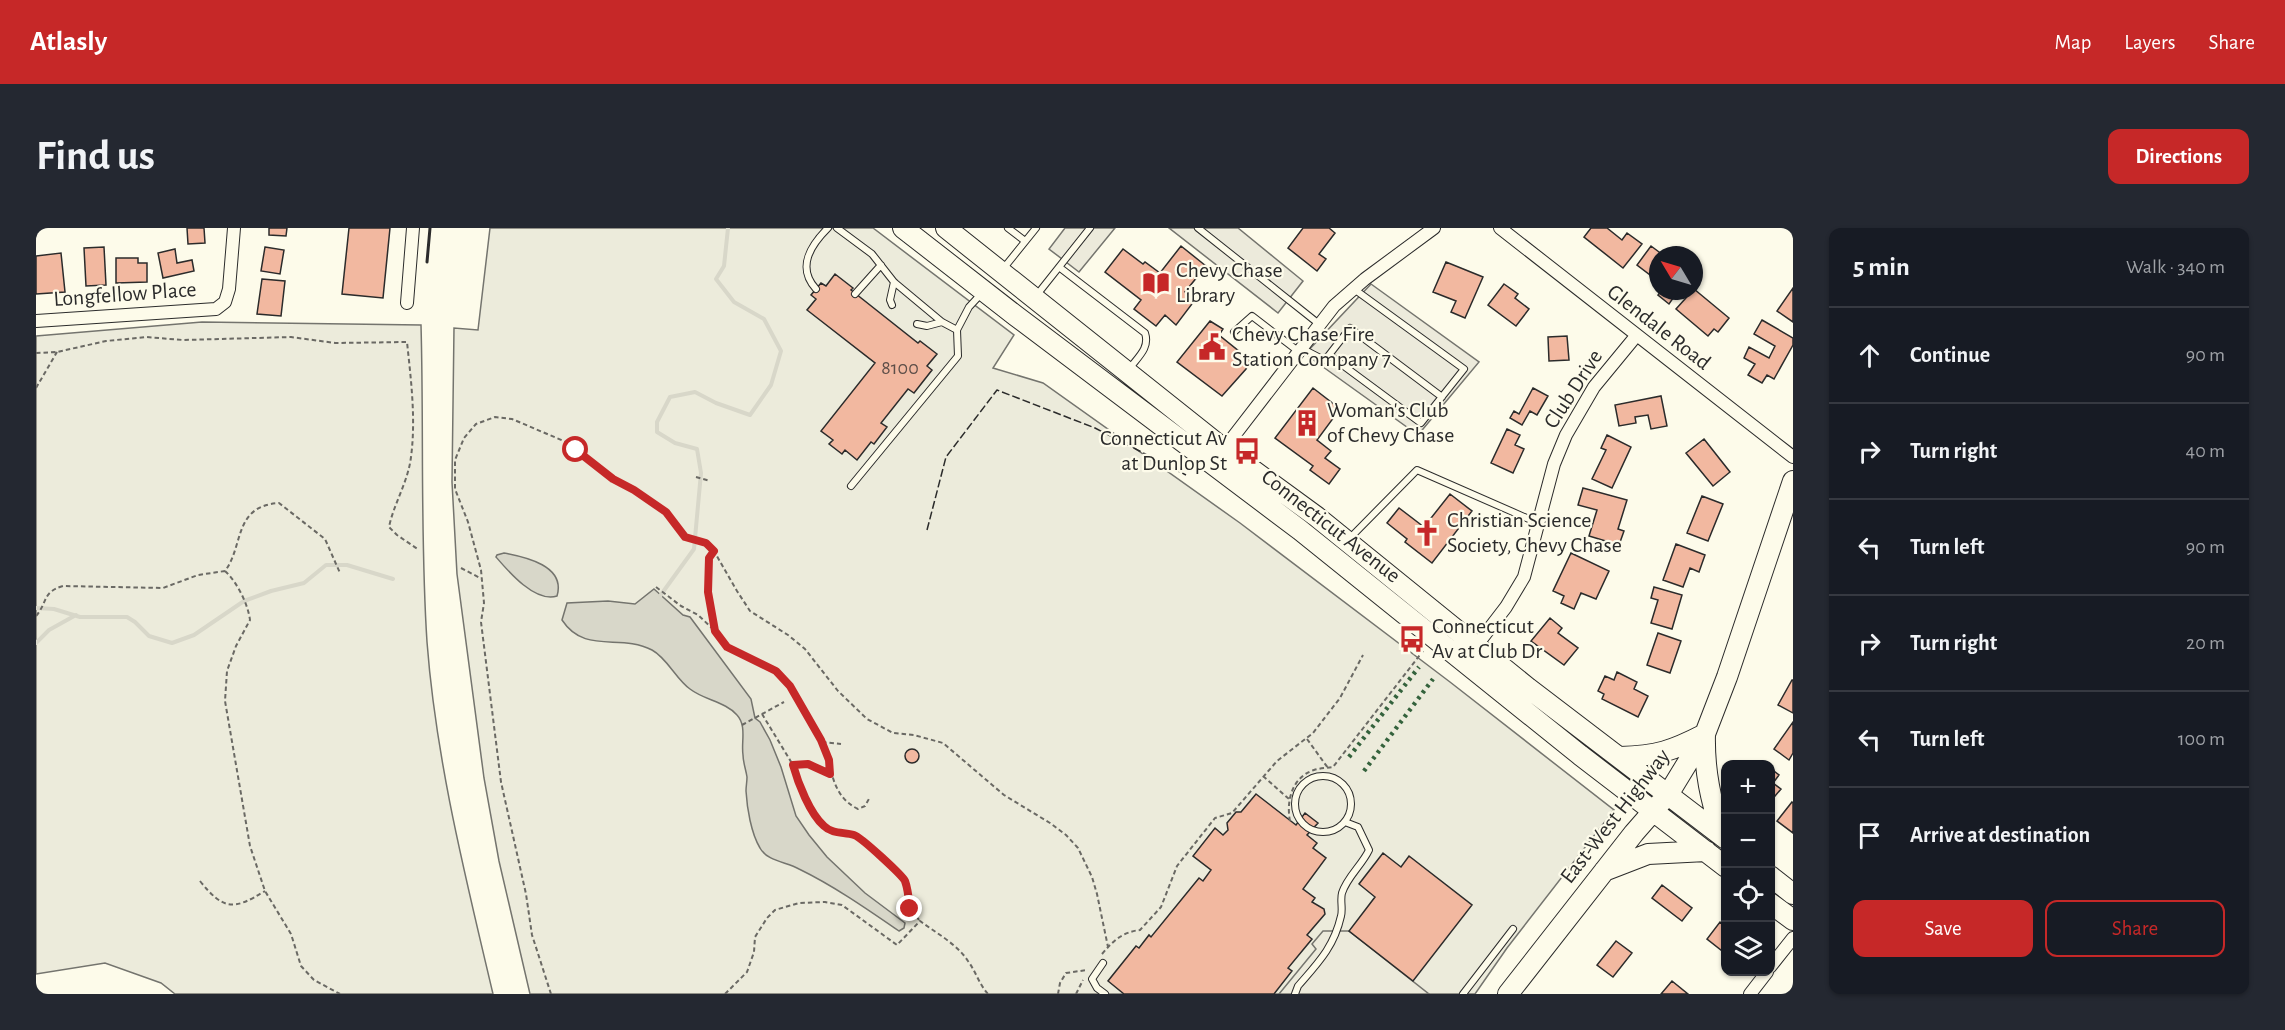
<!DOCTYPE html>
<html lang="en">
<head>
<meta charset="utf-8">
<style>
  :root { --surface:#171b24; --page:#242831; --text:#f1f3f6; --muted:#9ea1a6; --line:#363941; --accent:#c62828 }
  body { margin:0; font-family:"Alegreya Sans",sans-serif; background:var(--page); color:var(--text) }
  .controls { position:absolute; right:18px; bottom:18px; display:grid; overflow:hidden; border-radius:12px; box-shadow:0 2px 4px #0004 }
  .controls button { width:54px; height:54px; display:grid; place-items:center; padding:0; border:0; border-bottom:2px solid var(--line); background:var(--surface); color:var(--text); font:30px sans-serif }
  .compass { position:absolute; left:1613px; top:18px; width:54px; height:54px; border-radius:50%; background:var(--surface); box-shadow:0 2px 4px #0004; rotate:308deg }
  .stop { position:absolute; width:18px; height:18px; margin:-14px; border:4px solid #c62828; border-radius:50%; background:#fff }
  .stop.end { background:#c62828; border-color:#fff; box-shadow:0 2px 6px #0008 }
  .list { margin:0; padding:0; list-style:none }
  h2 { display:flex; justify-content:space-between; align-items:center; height:78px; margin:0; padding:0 24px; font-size:26px }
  h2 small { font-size:20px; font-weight:400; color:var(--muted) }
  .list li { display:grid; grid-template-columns:39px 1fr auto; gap:18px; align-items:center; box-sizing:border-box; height:96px; padding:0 24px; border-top:2px solid var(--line) }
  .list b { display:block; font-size:22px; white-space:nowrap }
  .list em { font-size:20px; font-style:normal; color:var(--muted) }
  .actions { display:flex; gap:12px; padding:18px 24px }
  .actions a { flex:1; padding:14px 0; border:2px solid var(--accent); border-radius:12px; text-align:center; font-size:21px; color:var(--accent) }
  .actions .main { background:var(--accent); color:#fff }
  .icon { flex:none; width:33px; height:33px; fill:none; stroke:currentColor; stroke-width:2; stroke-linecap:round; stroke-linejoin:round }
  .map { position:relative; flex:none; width:1757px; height:766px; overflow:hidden; border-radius:12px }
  header { display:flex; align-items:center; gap:36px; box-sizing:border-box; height:84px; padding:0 30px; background:var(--accent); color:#fff }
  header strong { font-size:28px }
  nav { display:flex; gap:33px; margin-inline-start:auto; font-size:21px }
  .intro { display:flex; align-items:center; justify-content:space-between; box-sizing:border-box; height:144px; padding:0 36px }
  h1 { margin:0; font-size:42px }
  .button { padding:15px 27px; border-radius:12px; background:var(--accent); color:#fff; font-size:21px; font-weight:700 }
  main { display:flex; gap:36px; padding:0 36px }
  aside { flex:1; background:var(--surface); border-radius:12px; box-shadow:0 2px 4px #0004 }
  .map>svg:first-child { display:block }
  .green { fill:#ecebdb; stroke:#74746e; stroke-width:1.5 }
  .parking { fill:#eceadb; stroke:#74746e; stroke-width:1.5 }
  .water { fill:#d8d7c9; stroke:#74746e; stroke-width:1.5 }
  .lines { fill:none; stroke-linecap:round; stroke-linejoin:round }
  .stream { stroke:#d8d7c9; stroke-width:4 }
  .building { fill:#f2b8a0; stroke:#2b2b2b; stroke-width:1.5 }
  .lane-casing { stroke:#2b2b2b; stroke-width:8 }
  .street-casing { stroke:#2b2b2b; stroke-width:14 }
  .primary-casing { stroke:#2b2b2b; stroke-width:22 }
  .path { stroke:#6a6964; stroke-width:2; stroke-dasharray:4.5 3; stroke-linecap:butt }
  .lane { stroke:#fdfbea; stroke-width:6 }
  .street { stroke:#fdfbea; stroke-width:12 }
  .primary { stroke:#fdfbea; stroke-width:20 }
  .hedge { stroke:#34623c; stroke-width:4.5; stroke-dasharray:3 4.5; stroke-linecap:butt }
  .fence { stroke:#2b2b2b; stroke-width:1.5; stroke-dasharray:8 3; stroke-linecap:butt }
  .wall { stroke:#2b2b2b; stroke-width:3 }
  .route { stroke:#c62828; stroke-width:8 }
  .labels { text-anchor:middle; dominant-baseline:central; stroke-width:4.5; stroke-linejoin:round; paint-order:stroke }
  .number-label { font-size:20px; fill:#5d4e48 }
  .poi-label { font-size:22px; fill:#2b2b2b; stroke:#fdfbea; text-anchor:start }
  .street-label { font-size:22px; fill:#2b2b2b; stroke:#fdfbea }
</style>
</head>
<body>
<header>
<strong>Atlasly</strong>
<nav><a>Map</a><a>Layers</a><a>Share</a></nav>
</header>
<div class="intro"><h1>Find us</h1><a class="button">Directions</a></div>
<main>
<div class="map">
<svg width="1757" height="766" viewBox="0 0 1757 766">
  <rect width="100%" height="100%" fill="#fdfbea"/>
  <path class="green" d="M454 0H837L978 107 957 140 1007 155 1204 295 1414 454 1578 582 1471 720 1439 766H494L463 633 448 550 421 346 416 254 418 100 442 102Z
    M166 94 385 97C388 203 384 308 391 414 400 533 430 651 457 766H139L125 755 69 735 0 746V108Z"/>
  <path class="parking" d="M1029 0H1079L1043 44 1013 21Z
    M1133 0H1202L1267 53 1242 85Z
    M1335 56 1443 134 1382 207 1269 126Z
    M1287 703H1313L1393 766H1243L1280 721 1276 716Z"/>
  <path class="water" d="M468 325C490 329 530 338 521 368 499 375 472 343 460 329L461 327Z
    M618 361 647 387 654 389 715 471 719 490 724 494 734 512 745 539 760 588 773 607 791 629 829 665 869 695 868 700 863 703C831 681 798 658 763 641 750 634 731 633 724 620 715 605 711 580 710 563 710 558 711 554 711 549 710 542 707 534 707 527 705 514 711 498 701 487 690 474 668 472 654 461 640 451 631 430 616 422 584 405 549 427 526 392L531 375 572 373 599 376Z"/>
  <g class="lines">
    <path class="stream" d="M624 368 658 321 665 245 661 221 639 215 621 204V194L634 169 659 164 680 175 714 187 735 157 745 123 728 91 698 74 680 51 688 38 692 0
      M0 380 18 381 44 389H91L99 394 113 408 136 415 158 407 208 373 235 363 268 355 290 337H311L357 351
      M0 415 13 402 40 387"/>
  </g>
  <path class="building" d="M151 0H168L169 15 152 16Z
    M233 0H251L250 8 233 7Z
    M313 0H354L347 70 306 66Z
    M1267 0H1293L1299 5 1283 26 1290 31 1281 43 1252 20Z
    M1555 0H1571L1586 12 1591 5 1606 16 1587 40 1548 9Z
    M1145 18 1170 38 1149 64 1159 72 1140 97 1129 87 1120 98 1098 81 1105 72 1069 44 1087 21 1107 36 1109 34 1124 45Z
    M1615 18 1627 27H1622V53L1601 37Z
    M68 19 70 57 50 58 48 20Z
    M229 19 248 22 244 46 225 43Z
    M139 21 141 35 156 32 158 43 127 50 122 25Z
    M25 25 29 64 0 66V28Z
    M80 30H102V35H111V54L80 55Z
    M1410 34 1447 49 1429 90 1415 84 1420 73 1397 64Z
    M799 46 817 60 815 62 882 115 884 113 901 126 891 138 896 142 878 165 872 161 845 195 851 199 838 216 835 214 821 232 809 222 806 226 793 216 797 212 785 203 839 135 771 82 780 71 775 67 785 55 790 58Z
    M226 51 249 53 245 88 221 86Z
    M1468 56 1482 66 1479 70 1493 81 1480 98 1452 77Z
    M1757 60V94L1741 83Z
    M1658 61 1693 90 1682 104 1678 101 1672 108 1640 81Z
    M1625 63H1642L1633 76 1622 67Z
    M1726 92 1757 110V117L1738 151 1731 147 1726 155 1712 147 1719 136 1708 130 1713 119 1733 130 1739 118 1718 106Z
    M1174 93 1187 101 1183 107 1214 132 1210 141 1186 168 1141 134Z
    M1531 108 1533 132 1513 133 1512 109Z
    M1277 160 1304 181 1281 212 1295 223 1289 230 1304 241 1293 256 1274 242 1277 238 1239 210Z
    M1497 160 1512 168 1501 187 1494 183 1486 197 1474 190 1478 183 1483 186Z
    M1625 168 1631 198 1615 201 1612 187 1599 189 1600 195 1583 198 1579 177Z
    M1471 201 1484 207 1479 217 1488 221 1477 245 1455 235Z
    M1571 207 1595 219 1576 260 1556 251 1570 222 1565 220Z
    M1668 211 1694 244 1677 258 1650 225Z
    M1547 260 1591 272 1582 301 1588 303 1583 317 1553 308 1561 282 1542 277Z
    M1414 266 1436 283 1396 335 1369 314 1371 311 1351 295 1363 280 1388 299Z
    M1666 268 1687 276 1672 313 1651 305Z
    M1640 316 1669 327 1663 344 1654 340 1647 359 1627 352Z
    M1535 325 1573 343 1560 371 1545 365 1538 381 1525 375 1528 368 1517 363Z
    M1618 359 1646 367 1636 401 1615 395 1622 372 1615 370Z
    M1514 390 1526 400 1522 405 1542 420 1528 437 1495 413Z
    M1622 405 1645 413 1634 445 1611 437Z
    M1581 444 1601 454 1598 461 1612 468 1602 489 1566 471 1568 466 1562 463 1569 448 1578 452Z
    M1756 452H1757V485L1742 477Z
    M1757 494V525L1753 532 1738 521Z
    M869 528a7 7 0 1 1 14 0a7 7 0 1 1-14 0Z
    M1734 540 1743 547 1737 555 1745 561 1734 574Z
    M1220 566 1260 597 1269 585 1282 595 1271 607 1281 615 1277 620 1290 630 1267 661 1279 670 1276 674 1288 681 1289 686 1271 707 1276 711 1252 740 1256 743 1238 766H1088L1072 753 1100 718 1103 720 1113 707 1115 709 1163 650 1167 653 1175 642 1157 628 1179 600 1187 607 1192 602 1191 595 1200 584H1205Z
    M1756 574 1757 575V605L1741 593Z
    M1347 625 1365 639 1373 628 1436 677 1377 753 1313 703 1339 669 1323 656Z
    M1626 657 1656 680 1646 693 1616 670Z
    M1684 694 1690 699V726L1671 711Z
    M1580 713 1596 725 1577 749 1561 737Z
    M1636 753 1652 766H1625Z"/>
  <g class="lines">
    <defs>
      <path id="lane" d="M801 0 836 26 858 54 906 94 921 102 933 79 946 65
        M972 0 989 13
        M1162 0 1283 96
        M1023 39 1109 105C1114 120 1102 129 1093 141
        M967 41 1000 0
        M780 61C760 39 775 17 792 0
        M1318 61 1428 141 1385 195 1293 127 1314 100 1406 169
        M819 66 845 37
        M1000 68 1054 0
        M856 77 854 72 858 54
        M881 96 891 98 906 94
        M1198 104 1216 88 1262 123
        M1265 120 1288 132 1293 127
        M815 258 922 128 921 102
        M1312 312 1381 242 1502 295
        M1259 576a28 28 0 1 1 56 0a28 28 0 1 1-56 0Z
        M1067 735 1056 751 1061 760 1069 766
        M1259 766 1262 758C1282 735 1298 719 1305 688 1307 681 1304 672 1306 665 1311 649 1326 637 1333 622L1322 599 1309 594
        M1427 766 1477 701"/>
      <path id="street" d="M1464 0 1757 229
        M371 75 377 0
        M0 93 180 81 189 74 193 61 198 0
        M1184 226 1298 78 1329 51 1398 0
        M1437 422 1470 379 1488 349 1518 236 1530 207 1558 159 1600 108
        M1734 739 1757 710
        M1714 766 1731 744"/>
      <path id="primary" d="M867 0 980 88 1264 302 1544 527 1690 639
        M910 0 1188 221 1281 289 1492 460 1690 611
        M1669 506C1668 544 1675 572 1686 608
        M1584 529C1621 528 1636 523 1669 506
        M1568 643 1612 626 1670 623
        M1734 648 1757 666
        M1734 675 1757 692
        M1472 766 1598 605 1633 565 1669 506 1691 449 1757 253"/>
    </defs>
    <use href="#lane" class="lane-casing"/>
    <use href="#street" class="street-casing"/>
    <use href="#primary" class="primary-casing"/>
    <path class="path" d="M0 125 21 124 70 113 110 109 147 112 255 109 299 115 371 114C375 152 380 191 375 229 372 254 358 275 353 299L361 307 383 322
      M0 160 21 124
      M660 249 674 253
      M678 324C670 334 672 346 672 359 669 442 724 413 755 460 766 476 777 494 785 511 797 537 793 567 822 581L829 578 834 569
      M425 340 446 351
      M189 343C201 354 212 376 214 392L200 418 191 443 189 473 214 618 229 663 255 706 265 738 278 752 304 766
      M620 359 645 378 662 387 677 401
      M0 388C12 374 6 364 27 358L127 360 162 347 189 343C208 318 197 278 243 275L289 311 304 345
      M726 486 757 537
      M706 497 748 474
      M1271 511 1292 540
      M786 514 805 516
      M794 546 772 536 757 537 762 555 779 586 789 599 803 605 818 607 827 612 841 627 861 642 869 653 874 681 884 693
      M1227 548 1253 571
      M1254 593C1250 573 1256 549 1278 542 1284 540 1291 540 1297 539L1387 423
      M164 653C188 683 198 682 229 663
      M1066 726C1077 713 1086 704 1104 702L1125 679 1141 638 1179 590 1196 585 1241 533 1277 505 1304 470 1327 427
      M515 766 496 707 490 666 465 554 445 394 448 375 445 342 432 294 419 261V232L428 210 440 196 459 189 476 191 530 214 577 251 598 262 630 284 649 309 670 315 678 323 701 363 714 383 752 407 769 421 802 463 831 491 857 505 878 507 907 515 968 567 1014 595 1030 607 1042 620 1056 649 1061 666 1072 719
      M689 766 711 744 718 724 719 709 731 690 739 682 763 675 789 674 806 677 861 717 884 693C900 705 921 716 932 733 940 744 943 756 952 766
      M1022 766 1024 755 1030 745 1051 742
      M1040 766 1047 752"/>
    <use href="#lane" class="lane"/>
    <use href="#street" class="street"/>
    <use href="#primary" class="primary"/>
    <path class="hedge" d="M1313 529 1383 439
      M1328 543 1397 451"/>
    <path class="fence" d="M891 302 910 229 961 162 1059 200 1150 247"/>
    <path class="wall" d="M391 34 394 0"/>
  </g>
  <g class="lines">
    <path class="route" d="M540 222 577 251 598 262 630 284 649 309 670 315 678 323 673 330 672 364 679 403 691 419 740 443 754 458 785 512 793 532 794 546 772 536 757 537C762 555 774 586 788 598 796 606 808 604 818 607 825 609 866 647 869 653 872 661 873 672 874 681"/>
  </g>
  <defs>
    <symbol id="library-bare" viewBox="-9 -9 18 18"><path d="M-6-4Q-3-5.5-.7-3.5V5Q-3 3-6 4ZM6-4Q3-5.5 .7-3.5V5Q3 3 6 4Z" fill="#c62828" stroke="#fdfbea" stroke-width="2.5" paint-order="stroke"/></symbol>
    <symbol id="civic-bare" viewBox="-9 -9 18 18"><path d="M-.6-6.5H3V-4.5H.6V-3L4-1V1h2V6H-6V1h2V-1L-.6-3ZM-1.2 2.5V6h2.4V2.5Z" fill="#c62828" stroke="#fdfbea" stroke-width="2.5" paint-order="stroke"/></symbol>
    <symbol id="building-bare" viewBox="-9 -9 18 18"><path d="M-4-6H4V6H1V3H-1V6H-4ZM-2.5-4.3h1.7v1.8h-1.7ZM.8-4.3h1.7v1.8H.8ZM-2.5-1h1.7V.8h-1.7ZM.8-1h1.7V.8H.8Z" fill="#c62828" stroke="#fdfbea" stroke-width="2.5" paint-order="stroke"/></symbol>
    <symbol id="bus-bare" viewBox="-9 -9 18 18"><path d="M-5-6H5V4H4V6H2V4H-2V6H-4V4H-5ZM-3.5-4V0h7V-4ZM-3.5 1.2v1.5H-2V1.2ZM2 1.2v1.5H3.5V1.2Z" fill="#c62828" stroke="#fdfbea" stroke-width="2.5" paint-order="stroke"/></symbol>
    <symbol id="church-bare" viewBox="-9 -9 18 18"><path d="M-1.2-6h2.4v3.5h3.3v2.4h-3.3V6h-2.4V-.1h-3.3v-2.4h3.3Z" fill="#c62828" stroke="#fdfbea" stroke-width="2.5" paint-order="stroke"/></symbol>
  </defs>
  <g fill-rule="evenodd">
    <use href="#library-bare" x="1101" y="36" width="38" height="38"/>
    <use href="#civic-bare" x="1157" y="100" width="38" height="38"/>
    <use href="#building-bare" x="1252" y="176" width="38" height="38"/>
    <use href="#bus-bare" x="1192" y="204" width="38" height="38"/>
    <use href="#church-bare" x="1372" y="286" width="38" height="38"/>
    <use href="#bus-bare" x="1357" y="392" width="38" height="38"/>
  </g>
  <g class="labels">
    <g class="number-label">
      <text x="864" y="140">8100</text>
    </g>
    <g class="poi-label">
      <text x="1140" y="42">Chevy Chase<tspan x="1140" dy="25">Library</tspan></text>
      <text x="1196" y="106">Chevy Chase Fire<tspan x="1196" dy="25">Station Company 7</tspan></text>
      <text x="1291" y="182">Woman's Club<tspan x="1291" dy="25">of Chevy Chase</tspan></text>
      <text x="1191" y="210" text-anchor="end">Connecticut Av<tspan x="1191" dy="25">at Dunlop St</tspan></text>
      <text x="1411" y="292">Christian Science<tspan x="1411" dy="25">Society, Chevy Chase</tspan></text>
      <text x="1396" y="398">Connecticut<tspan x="1396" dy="25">Av at Club Dr</tspan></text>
    </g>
    <g class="street-label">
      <text transform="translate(89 66) rotate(-4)">Longfellow Place</text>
      <text transform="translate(1623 99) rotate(38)">Glendale Road</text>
      <text transform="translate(1537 161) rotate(-57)">Club Drive</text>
      <text transform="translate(1295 298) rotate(38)">Connecticut Avenue</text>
      <text transform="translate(1579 588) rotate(-52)">East-West Highway</text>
    </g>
  </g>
</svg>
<div class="controls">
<button>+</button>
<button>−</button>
<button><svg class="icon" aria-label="locate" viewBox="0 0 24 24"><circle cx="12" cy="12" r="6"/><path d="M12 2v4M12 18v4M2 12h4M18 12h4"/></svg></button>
<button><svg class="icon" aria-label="layers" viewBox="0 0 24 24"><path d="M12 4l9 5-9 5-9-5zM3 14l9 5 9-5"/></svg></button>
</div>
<svg class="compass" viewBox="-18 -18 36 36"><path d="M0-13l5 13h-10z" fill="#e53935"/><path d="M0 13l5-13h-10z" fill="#9ea1a6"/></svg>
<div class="stop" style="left:540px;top:222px"></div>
<div class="stop end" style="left:874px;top:681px"></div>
</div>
<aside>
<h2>5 min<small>Walk · 340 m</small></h2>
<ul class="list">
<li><svg class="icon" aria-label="ahead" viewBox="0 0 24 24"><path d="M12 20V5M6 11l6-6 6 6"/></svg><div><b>Continue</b></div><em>90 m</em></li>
<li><svg class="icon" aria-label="right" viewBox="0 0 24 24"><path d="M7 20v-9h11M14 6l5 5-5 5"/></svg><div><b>Turn right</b></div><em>40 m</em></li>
<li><svg class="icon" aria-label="left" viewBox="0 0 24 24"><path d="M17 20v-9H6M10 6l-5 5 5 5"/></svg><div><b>Turn left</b></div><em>90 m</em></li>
<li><svg class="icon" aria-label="right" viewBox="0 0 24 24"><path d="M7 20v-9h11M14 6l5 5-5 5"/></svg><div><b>Turn right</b></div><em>20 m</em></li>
<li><svg class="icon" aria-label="left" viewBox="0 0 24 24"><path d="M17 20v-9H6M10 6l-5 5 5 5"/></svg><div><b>Turn left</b></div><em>100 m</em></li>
<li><svg class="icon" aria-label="arrive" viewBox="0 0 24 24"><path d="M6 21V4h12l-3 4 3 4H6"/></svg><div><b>Arrive at destination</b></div></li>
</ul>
<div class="actions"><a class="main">Save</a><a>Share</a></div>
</aside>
</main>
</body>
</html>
